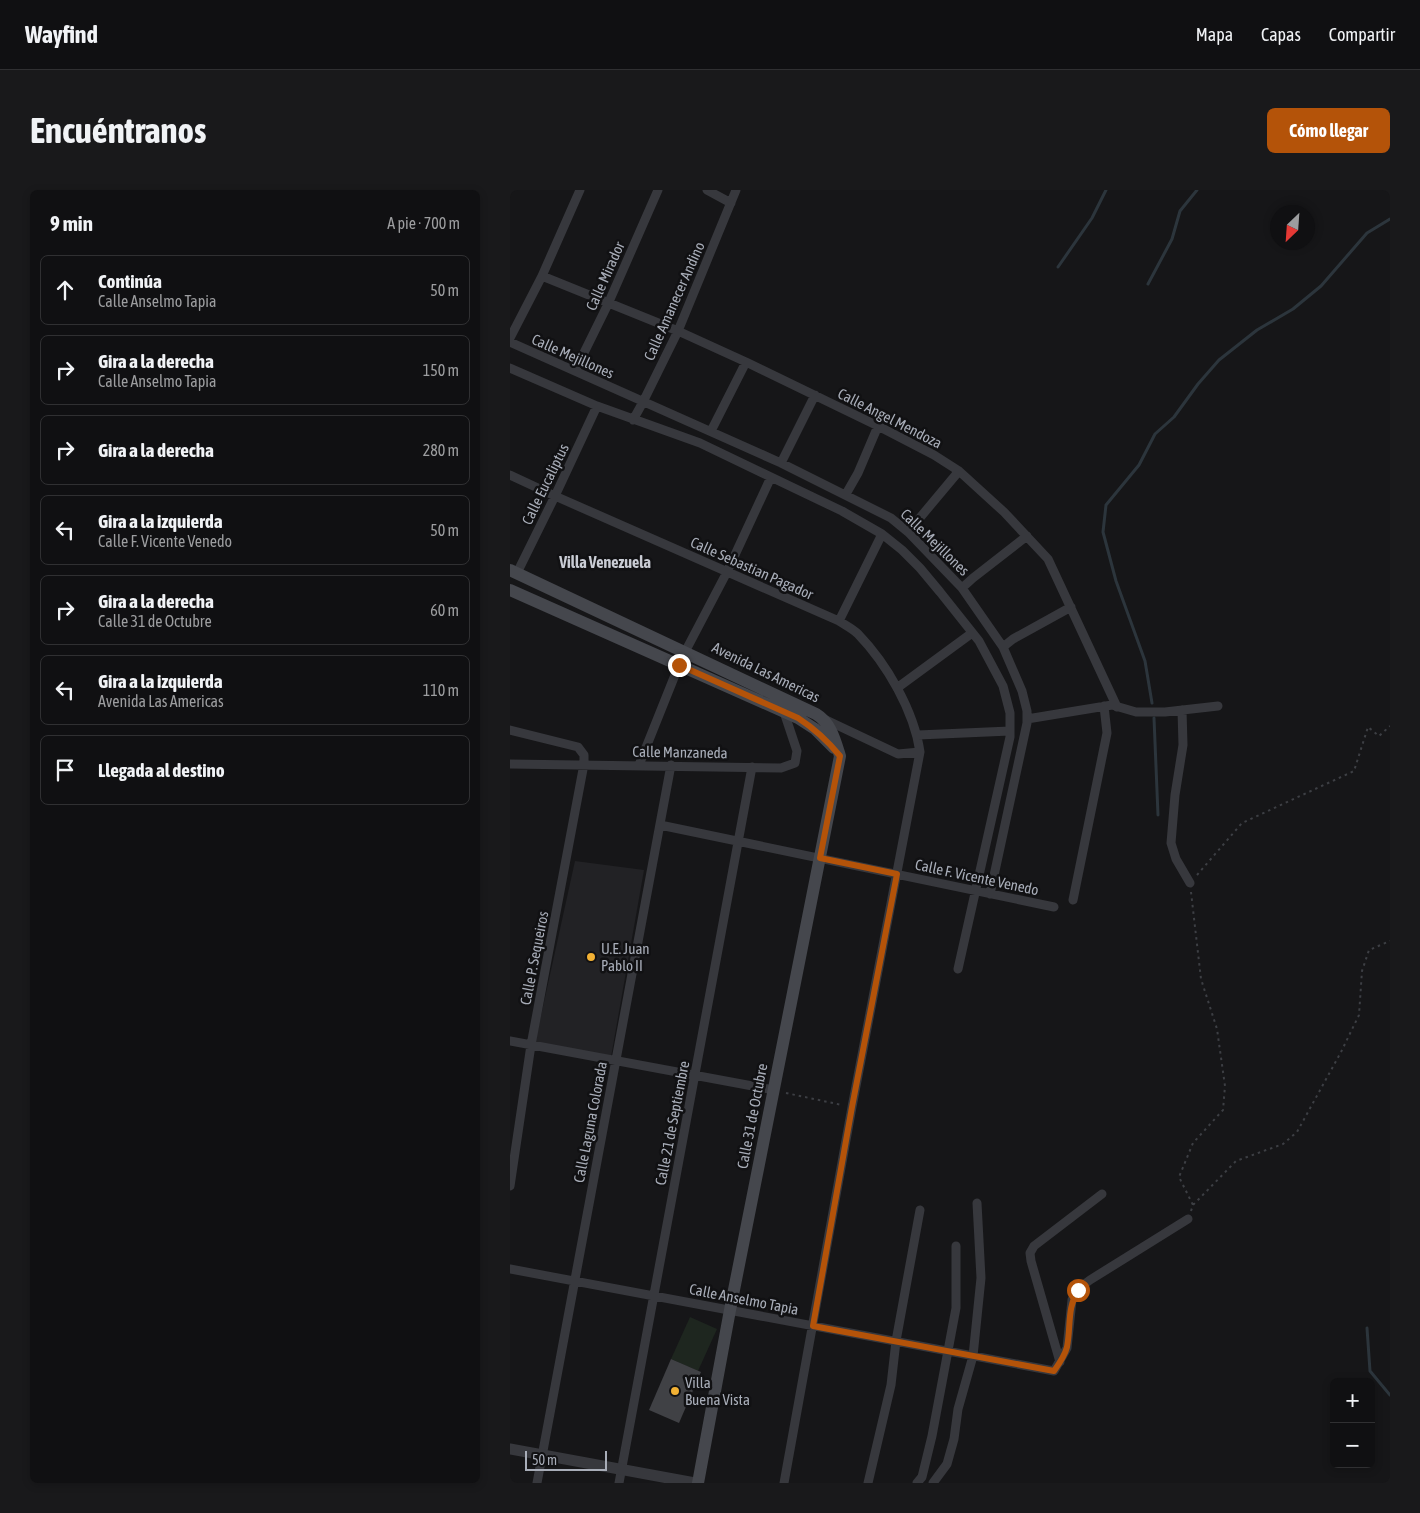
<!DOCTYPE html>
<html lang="es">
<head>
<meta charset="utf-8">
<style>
  :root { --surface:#101012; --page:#19191b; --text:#f1f3f6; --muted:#9c9d9f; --line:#303032; --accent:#b45309 }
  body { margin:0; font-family:"Asap Condensed",sans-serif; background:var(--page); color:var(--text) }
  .controls { position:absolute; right:15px; bottom:15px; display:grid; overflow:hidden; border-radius:8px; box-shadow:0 2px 8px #0003 }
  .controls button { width:45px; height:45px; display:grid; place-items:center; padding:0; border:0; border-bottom:1px solid var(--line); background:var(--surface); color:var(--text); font:25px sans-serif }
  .compass { position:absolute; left:760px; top:15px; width:45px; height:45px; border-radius:50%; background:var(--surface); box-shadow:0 2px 8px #0003; rotate:205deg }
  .scale { position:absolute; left:15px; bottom:12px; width:82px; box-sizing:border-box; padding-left:5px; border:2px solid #a8adb8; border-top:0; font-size:14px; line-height:18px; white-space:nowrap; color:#a8adb8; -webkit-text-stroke:4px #111113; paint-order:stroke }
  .stop { position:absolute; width:15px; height:15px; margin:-11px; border:4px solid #b45309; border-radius:50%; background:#fff }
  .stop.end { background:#b45309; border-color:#fff; box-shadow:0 1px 5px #0008 }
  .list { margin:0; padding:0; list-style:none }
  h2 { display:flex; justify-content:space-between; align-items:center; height:65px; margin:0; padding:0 20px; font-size:21px }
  h2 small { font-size:16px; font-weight:400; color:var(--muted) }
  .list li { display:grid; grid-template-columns:32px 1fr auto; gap:15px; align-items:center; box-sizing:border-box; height:70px; margin:0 10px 10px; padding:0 10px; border:1px solid var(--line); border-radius:8px }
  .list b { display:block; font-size:19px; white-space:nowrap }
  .list p { margin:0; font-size:16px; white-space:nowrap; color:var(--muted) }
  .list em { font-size:16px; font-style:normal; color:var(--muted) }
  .icon { flex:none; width:28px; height:28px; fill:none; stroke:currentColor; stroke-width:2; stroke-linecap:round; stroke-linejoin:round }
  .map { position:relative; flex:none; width:880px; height:1293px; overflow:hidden; border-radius:8px }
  header { display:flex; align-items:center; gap:30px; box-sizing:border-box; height:70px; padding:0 25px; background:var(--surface); border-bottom:1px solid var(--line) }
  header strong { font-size:24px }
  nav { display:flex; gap:28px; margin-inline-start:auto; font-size:18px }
  .intro { display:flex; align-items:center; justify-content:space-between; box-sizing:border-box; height:120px; padding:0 30px }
  h1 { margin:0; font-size:35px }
  .button { padding:12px 22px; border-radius:8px; background:var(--accent); color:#fff; font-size:18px; font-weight:700 }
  main { display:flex; gap:30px; padding:0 30px }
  aside { flex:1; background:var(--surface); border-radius:8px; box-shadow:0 2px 8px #0003 }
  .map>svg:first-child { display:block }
  .built { fill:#222225 }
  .green { fill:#1e261f }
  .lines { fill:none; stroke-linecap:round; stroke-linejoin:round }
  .stream { stroke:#2c353c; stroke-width:3 }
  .building { fill:#404145 }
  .path { stroke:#3d3f44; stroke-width:2; stroke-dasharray:2.5 4; stroke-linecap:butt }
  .minor { stroke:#37383d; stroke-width:9 }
  .tertiary { stroke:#37383d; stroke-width:11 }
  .secondary { stroke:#45474d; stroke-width:12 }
  .route { stroke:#b45309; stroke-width:6 }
  .poi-dot { fill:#f2b134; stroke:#111113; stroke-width:2 }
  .labels { text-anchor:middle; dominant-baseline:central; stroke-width:5; stroke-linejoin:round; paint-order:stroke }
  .street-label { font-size:15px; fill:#a8adb8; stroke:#111113 }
  .poi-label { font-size:15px; fill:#a8adb8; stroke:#111113; text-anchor:start }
  .neighbourhood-label { font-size:16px; font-weight:bold; fill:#c9ccd4; stroke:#111113 }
</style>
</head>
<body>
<header>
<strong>Wayfind</strong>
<nav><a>Mapa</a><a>Capas</a><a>Compartir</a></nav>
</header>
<div class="intro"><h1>Encuéntranos</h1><a class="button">Cómo llegar</a></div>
<main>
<aside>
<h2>9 min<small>A pie · 700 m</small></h2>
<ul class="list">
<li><svg class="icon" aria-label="ahead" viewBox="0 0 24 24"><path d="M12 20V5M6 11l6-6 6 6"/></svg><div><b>Continúa</b><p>Calle Anselmo Tapia</p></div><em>50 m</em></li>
<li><svg class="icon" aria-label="right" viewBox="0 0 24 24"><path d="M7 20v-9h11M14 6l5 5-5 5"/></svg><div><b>Gira a la derecha</b><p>Calle Anselmo Tapia</p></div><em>150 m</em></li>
<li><svg class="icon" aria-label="right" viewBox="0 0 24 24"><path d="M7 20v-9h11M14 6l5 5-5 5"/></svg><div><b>Gira a la derecha</b></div><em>280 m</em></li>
<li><svg class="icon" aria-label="left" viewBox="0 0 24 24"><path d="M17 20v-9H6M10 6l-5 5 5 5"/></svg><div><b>Gira a la izquierda</b><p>Calle F. Vicente Venedo</p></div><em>50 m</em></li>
<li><svg class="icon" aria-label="right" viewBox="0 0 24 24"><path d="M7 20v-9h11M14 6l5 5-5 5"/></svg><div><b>Gira a la derecha</b><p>Calle 31 de Octubre</p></div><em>60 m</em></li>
<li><svg class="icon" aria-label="left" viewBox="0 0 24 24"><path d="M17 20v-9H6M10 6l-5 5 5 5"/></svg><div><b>Gira a la izquierda</b><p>Avenida Las Americas</p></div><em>110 m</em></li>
<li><svg class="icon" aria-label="arrive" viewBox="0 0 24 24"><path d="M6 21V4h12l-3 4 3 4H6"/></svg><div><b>Llegada al destino</b></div></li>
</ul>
</aside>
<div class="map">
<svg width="880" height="1293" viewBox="0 0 880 1293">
  <rect width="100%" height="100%" fill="#161618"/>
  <path class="built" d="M65 671 134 680 101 867 25 853Z"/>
  <path class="green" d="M180 1127 207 1139 188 1181 161 1169Z"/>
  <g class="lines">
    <path class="stream" d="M548 77 582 28 596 0
      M638 94 662 49 670 21 687 0
      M642 513 635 471 606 391 593 342 596 315 629 275 645 244 664 227 688 194 709 170 747 140 783 119 811 96 857 43 880 29
      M644 528 648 625
      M857 1138 860 1181 880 1205"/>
  </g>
  <path class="building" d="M161 1169 191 1182 169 1233 139 1220Z"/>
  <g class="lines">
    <path class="path" d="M687 685 732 633 844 581 858 537 869 546 880 536
      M681 702 691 789 707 839 715 896 713 920 683 953 669 987 683 1015
      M276 903 332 915
      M681 1021 683 1015 726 971 773 954 787 942 831 862 849 825 852 781 859 760 880 751"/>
    <path class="minor" d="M197 0 221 13
      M32 86 168 141 236 172 368 236 424 265 449 281 494 322 538 369 607 517
      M0 148 32 86 70 0
      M0 152 271 273 381 328 398 342 452 398 493 457 512 501 517 521V533L480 704
      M0 178 87 216 190 253 332 321 372 344 392 360 410 378 430 402 469 451 493 496 500 523V547L448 779
      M65 181 98 114 148 0
      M123 230 133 212 168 141 226 0
      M201 241 236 172
      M271 273 305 205
      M0 285 45 306 329 431C335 435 343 439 348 444 377 474 404 521 410 562L342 917 274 1293
      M336 304 348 283 368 236
      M398 342 449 281
      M7 383 45 306 87 216
      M452 398 463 388 517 346
      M329 431 372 344
      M493 457 503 449 561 417
      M175 462 217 382 261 287
      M387 498 462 443
      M672 520 673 555 665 605 661 653 666 669 680 693
      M314 529 388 564 410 562
      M517 529 602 515 626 522H655L708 516
      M0 540 68 557 74 565V574L21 855 0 996
      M408 545 500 541
      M0 574 271 578 285 573 287 561 274 522
      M129 575 169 475
      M150 635 544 717
      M563 710 597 543 594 516
      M0 851 264 900
      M0 1079 544 1181 557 1158 562 1110 568 1099 580 1090 678 1029
      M550 1172 521 1071 520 1063 524 1056 592 1004
      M27 1293 161 575
      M109 1293 242 577
      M358 1293 381 1195 386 1151 410 1020
      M407 1293 412 1287 422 1246 446 1118V1056
      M423 1293 437 1274 444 1249 448 1219 463 1166 471 1088 467 1013"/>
    <path class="tertiary" d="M0 1259 185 1293"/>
    <path class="secondary" d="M0 380 306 524C321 533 325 550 330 566L220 1120 188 1293
      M0 400 288 528 305 539 324 558"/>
  </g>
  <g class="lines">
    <path class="route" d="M169 475 288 528C305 539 317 550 330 566L310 668 387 684 342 917 303 1136 544 1181C549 1174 555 1165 557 1157 561 1136 557 1118 568 1100"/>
  </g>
  <g class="poi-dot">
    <circle cx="81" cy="767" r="5"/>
    <circle cx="165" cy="1201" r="5"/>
  </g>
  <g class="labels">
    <g class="street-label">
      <text transform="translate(95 86) rotate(-66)">Calle Mirador</text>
      <text transform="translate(164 111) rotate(-66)">Calle Amanecer Andino</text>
      <text transform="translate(63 166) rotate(24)">Calle Mejillones</text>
      <text transform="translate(380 228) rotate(27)">Calle Angel Mendoza</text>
      <text transform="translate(35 294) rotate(-64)">Calle Eucaliptus</text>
      <text transform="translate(425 352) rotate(44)">Calle Mejillones</text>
      <text transform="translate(242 378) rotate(24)">Calle Sebastian Pagador</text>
      <text transform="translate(256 482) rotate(26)">Avenida Las Americas</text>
      <text transform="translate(170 562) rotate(1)">Calle Manzaneda</text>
      <text transform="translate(467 687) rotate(12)">Calle F. Vicente Venedo</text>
      <text transform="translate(24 768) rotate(-79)">Calle P. Sequeiros</text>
      <text transform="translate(242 926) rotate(-79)">Calle 31 de Octubre</text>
      <text transform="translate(80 932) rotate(-79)">Calle Laguna Colorada</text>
      <text transform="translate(162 933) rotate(-79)">Calle 21 de Septiembre</text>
      <text transform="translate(234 1109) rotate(11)">Calle Anselmo Tapia</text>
    </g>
    <g class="poi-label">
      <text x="91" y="758">U.E. Juan<tspan x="91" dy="17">Pablo II</tspan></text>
      <text x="175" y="1192">Villa<tspan x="175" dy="17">Buena Vista</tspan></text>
    </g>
    <g class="neighbourhood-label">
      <text x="95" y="372">Villa Venezuela</text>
    </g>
  </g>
</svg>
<div class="controls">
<button>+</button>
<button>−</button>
</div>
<svg class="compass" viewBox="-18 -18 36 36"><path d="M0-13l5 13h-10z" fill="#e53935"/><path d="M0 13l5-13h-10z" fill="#9c9d9f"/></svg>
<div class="scale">50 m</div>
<div class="stop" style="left:568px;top:1100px"></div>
<div class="stop end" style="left:169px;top:475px"></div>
</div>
</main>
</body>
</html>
